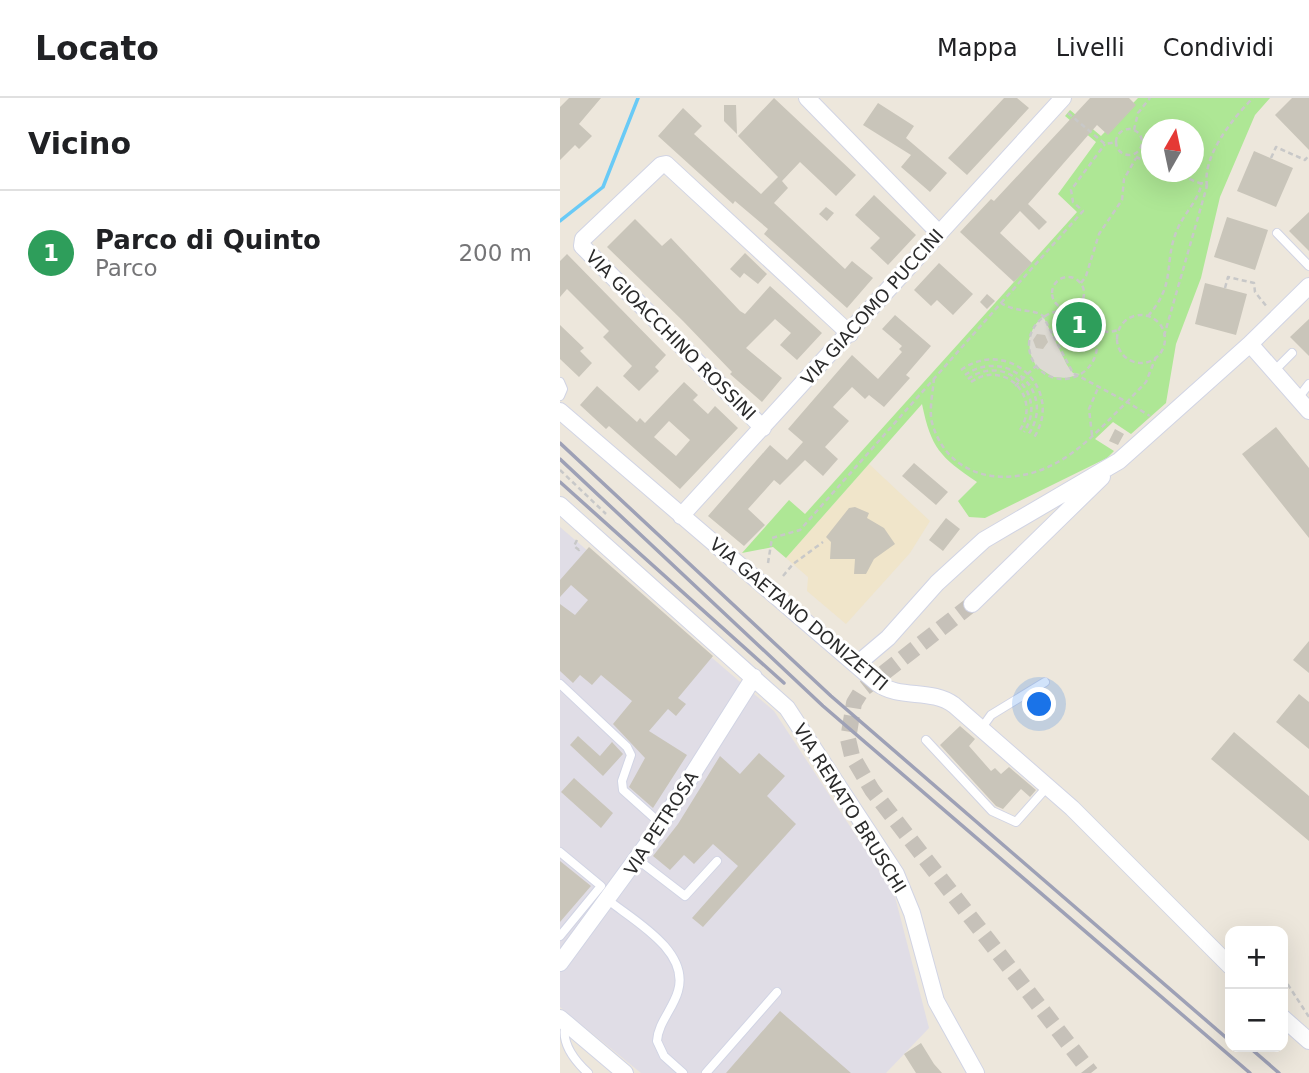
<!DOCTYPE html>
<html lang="it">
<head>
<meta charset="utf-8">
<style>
  :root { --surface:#fff; --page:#f6f6f6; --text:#202124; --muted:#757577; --line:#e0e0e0; --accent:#3754ff }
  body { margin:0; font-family:"DejaVu Sans",sans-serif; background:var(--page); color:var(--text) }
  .controls { position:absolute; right:21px; bottom:21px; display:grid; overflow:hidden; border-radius:14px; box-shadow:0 7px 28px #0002 }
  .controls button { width:63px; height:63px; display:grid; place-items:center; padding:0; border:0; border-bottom:2px solid var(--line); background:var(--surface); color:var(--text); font:35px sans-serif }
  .compass { position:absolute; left:581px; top:21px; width:63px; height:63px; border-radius:50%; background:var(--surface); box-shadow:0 7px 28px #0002; rotate:9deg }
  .you { position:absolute; left:480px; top:607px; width:24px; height:24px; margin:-18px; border:5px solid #fff; border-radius:50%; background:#1a73e8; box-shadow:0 0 0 10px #1a73e833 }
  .badge { display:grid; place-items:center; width:46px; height:46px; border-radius:50%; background:var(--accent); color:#fff; font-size:23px; font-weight:700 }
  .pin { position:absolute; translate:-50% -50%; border:4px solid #fff; box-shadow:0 2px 7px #0006 }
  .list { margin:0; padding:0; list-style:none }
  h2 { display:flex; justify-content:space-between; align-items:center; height:91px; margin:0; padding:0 28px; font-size:30px }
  h2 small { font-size:23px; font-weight:400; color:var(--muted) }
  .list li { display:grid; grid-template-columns:46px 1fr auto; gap:21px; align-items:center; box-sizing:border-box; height:126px; padding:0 28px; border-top:2px solid var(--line) }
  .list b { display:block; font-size:26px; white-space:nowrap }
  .list p { margin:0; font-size:23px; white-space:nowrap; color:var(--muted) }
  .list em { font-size:23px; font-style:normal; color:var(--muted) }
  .map { position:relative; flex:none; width:749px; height:975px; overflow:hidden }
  header { display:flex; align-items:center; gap:42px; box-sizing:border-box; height:98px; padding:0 35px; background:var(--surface); border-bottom:2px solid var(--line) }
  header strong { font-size:33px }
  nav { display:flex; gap:38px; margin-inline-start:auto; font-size:24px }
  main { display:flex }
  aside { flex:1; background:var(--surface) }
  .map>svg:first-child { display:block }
  .industrial { fill:#e0dde6 }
  .education { fill:#f0e5ca }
  .green { fill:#aee795; fill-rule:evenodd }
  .plaza { fill:#dddad3 }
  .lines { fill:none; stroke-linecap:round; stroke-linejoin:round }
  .stream { stroke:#69caf6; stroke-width:3.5 }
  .building { fill:#c9c5ba; fill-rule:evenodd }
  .minor-tunnel { stroke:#c6c1b9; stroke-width:16; stroke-dasharray:16 8; stroke-linecap:butt }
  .service-casing { stroke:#d1d4e4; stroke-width:10 }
  .minor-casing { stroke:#d1d4e4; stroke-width:18 }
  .path { stroke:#c8c8c8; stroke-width:2.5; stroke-dasharray:5 3.5; stroke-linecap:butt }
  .service { stroke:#fff; stroke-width:8 }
  .minor { stroke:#fff; stroke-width:16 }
  .rail { stroke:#9ea1b6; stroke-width:3.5 }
  .labels { text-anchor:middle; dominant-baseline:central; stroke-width:6; stroke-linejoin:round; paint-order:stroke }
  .street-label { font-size:18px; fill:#2b2b2b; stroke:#fff }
</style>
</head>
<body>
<header>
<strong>Locato</strong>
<nav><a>Mappa</a><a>Livelli</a><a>Condividi</a></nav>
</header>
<main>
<aside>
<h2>Vicino<small></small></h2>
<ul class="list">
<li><span class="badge" style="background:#2e9e5b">1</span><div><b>Parco di Quinto</b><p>Parco</p></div><em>200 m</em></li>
</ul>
</aside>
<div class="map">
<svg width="749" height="975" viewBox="0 0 749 975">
  <rect width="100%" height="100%" fill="#ede7dc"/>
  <path class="industrial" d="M0 429 214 613 334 795 369 930 326 975H81L0 909Z"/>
  <path class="education" d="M309 366 370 423 350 455 286 526 247 493 248 479 226 460Z"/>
  <path class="green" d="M578 0H710L695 17 660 99 641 180 616 246 606 305 571 336 553 324 535 341 554 353 547 360 425 420 409 419 398 403 417 384C380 359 371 350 362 306L226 460 213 449 182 455 229 402 245 416 517 114 498 96 536 44 505 18 510 12 541 38ZM592 32H634V74H592Z"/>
  <path class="plaza" d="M483 218 507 267 513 275 520 276 507 280 493 279 476 268 470 255 469 241 474 228Z"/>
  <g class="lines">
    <path class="stream" d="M0 123 43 89 78 0"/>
  </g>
  <path class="building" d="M9 0H41L19 26 32 38 19 51 15 47 0 62V9Z
    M214 0 296 77 276 98 240 64 222 83 228 90 214 105 285 171 292 163 313 180 287 210 204 136 208 131 175 103 173 106 98 38 123 10 142 28 134 36 201 96 218 79 178 38Z
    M444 0H457L469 10 407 77 388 60Z
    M530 0H569L576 7 548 37 537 27 468 106 487 124 479 132 460 113 440 135 472 165 454 184 400 134 431 101 434 103Z
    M732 0H749V52L715 17Z
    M318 5 354 28 346 40 387 75 370 94 341 69 351 57 303 27Z
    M164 7H176L177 36 164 23Z
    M694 53 733 70 716 109 677 93Z
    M314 97 356 137 328 167 310 150 320 140 295 117Z
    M266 109 274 115 267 123 259 116Z
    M749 114V153L729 133Z
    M667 119 708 132 695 172 654 159Z
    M75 121 102 148 111 140 180 213 185 216 210 188 262 235 237 262 220 247 231 235 215 221 186 250 222 280 202 304 170 276 172 274 123 223 47 149Z
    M185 155 207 176 198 186 184 175 180 180 170 171Z
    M7 156 106 257 95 269 99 273 79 293 63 278 72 268 43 239 49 233 7 191 0 199V163Z
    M379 165 413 196 393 217 377 202 371 208 354 192Z
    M645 185 687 196 676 237 635 226Z
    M427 196 435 203 427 211 420 204Z
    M335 217 371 248 346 277 350 280 324 309 309 297 305 301 292 289 273 309 289 323 265 349 278 361 263 378 245 362 220 387 214 382 188 411 205 427 184 448 148 418 210 347 227 362 243 344 228 331 292 257 318 281 342 254 339 251 342 248 322 231Z
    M749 221V258L730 239Z
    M0 227 24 250 20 253 32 265 19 279 0 261Z
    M477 236 485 237 488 244 483 251 476 250 473 242Z
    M124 284 138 297 133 302 148 316 155 308 178 330 120 391 49 328 46 331 20 307 37 288 77 324 80 320 85 325ZM109 323 130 342 116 358 94 339Z
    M716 329 749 370V440L682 356Z
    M555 331 564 336 558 347 549 343Z
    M354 365 388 394 376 407 342 378Z
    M295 409 309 415 307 420 324 430 335 446 314 461 306 476H294L295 461H270L271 444 266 439 289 410Z
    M386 420 400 431 383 453 369 442Z
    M29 449 153 558 118 600 126 606 116 618 108 611 89 633 127 657 93 710 69 689 85 660 53 626 72 603 41 577 32 587 20 577 13 585 0 573V506L15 517 28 502 11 487 0 499V482Z
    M749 543V575L733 562Z
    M739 596 749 604V651L716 624Z
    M400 628 415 641 409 648 431 673 435 670 441 676 449 669 476 692 470 699 461 691 443 711 436 708 380 647Z
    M674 634 749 698V743L651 661Z
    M18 638 40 658 52 644 63 656 43 678 10 647Z
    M199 655 225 678 207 698 236 726 143 829 132 820 178 768 153 746 134 766 124 757 110 772 93 758 118 726 160 658 180 676Z
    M14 680 53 715 41 730 1 694Z
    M0 763 31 788 0 824Z
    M220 913 291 975H166Z
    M361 945 374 966 382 975H356L344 956Z"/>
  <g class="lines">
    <path class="minor-tunnel" d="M412 506 302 592 294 605 288 641 292 658 312 692 531 975"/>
    <defs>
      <path id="service" d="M717 135 749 168
        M715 272 732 255
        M0 284 3 291 0 298
        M739 299 749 286
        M0 586 67 649 71 657 62 683 63 692 101 726
        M421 631 431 617 485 584
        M366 642 432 713 456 724 488 688
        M0 754 41 788 0 838
        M77 761 125 798 157 763
        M48 802C73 822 130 853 118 893 113 911 98 925 97 943L104 958 123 975
        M6 925C0 944 14 962 28 975
        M146 975 217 894"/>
      <path id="minor" d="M247 0 378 134
        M690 246 749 313
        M0 313 317 585C340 602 371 590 394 607L512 710 670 868
        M203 330 22 148 23 141 101 67 106 66 290 236
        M0 407 227 610 336 776 352 815 376 903 416 975
        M121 418 503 0
        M412 506 542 379
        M296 567 328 540 377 485 424 442 559 363 690 246 749 188
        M0 865 96 734 194 579
        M0 920 65 975
        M723 920 749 943"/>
    </defs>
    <use href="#service" class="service-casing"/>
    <use href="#minor" class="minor-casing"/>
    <path class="path" d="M508 15 545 46 557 44
      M556 44a13 13 0 1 1 26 0a13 13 0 1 1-26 0Z
      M574 32 578 15 590 0
      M576 59 592 66
      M711 60 716 49 745 62 749 57
      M647 88C642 58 673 20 693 0
      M492 195a16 16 0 1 1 32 0a16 16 0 1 1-32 0Z
      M521 185 526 178 539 136 562 102 564 81 576 60
      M665 190 668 179 694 185 695 194 707 209
      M441 205 523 113 513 104 511 92 545 46
      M469 247a34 34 0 1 1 68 0a34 34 0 1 1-68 0Z
      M557 241a24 24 0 1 1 48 0a24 24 0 1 1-48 0Z
      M588 218C617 185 603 166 617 132 624 115 638 104 642 84
      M535 232 549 234 559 232
      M604 238 647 88 612 74
      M401 272C448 238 506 292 473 341
      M405 277C446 248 498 294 468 337
      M374 280C373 295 368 314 373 328 391 384 453 390 498 364 525 349 546 324 567 304L590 318
      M408 281C445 254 489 296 464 334
      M411 284C444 261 482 298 460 332
      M455 288 476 268
      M532 337 529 311 538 290
      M0 372 46 416
      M17 442 14 448 19 452 21 449
      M208 465 212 440 240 432 441 205C456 215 472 210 483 218L513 275 567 304 586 284 596 259
      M223 478 233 466 263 444
      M723 879 749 919"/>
    <use href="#service" class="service"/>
    <use href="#minor" class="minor"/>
    <path class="rail" d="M0 345 271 598 670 943
      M0 361 263 608 690 975
      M0 384 224 585
      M689 949 719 975"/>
  </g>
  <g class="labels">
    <g class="street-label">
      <text transform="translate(312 209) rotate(-48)">VIA GIACOMO PUCCINI</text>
      <text transform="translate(111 237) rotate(45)">VIA GIOACCHINO ROSSINI</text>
      <text transform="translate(239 516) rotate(40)">VIA GAETANO DONIZETTI</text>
      <text transform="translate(290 710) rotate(58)">VIA RENATO BRUSCHI</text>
      <text transform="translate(101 725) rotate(-57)">VIA PETROSA</text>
    </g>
  </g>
</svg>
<div class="controls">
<button>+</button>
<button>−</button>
</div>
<svg class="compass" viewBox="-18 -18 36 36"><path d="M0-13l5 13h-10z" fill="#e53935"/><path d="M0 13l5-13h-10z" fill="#757577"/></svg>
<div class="you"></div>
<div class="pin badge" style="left:519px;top:227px;background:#2e9e5b">1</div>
</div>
</main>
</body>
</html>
